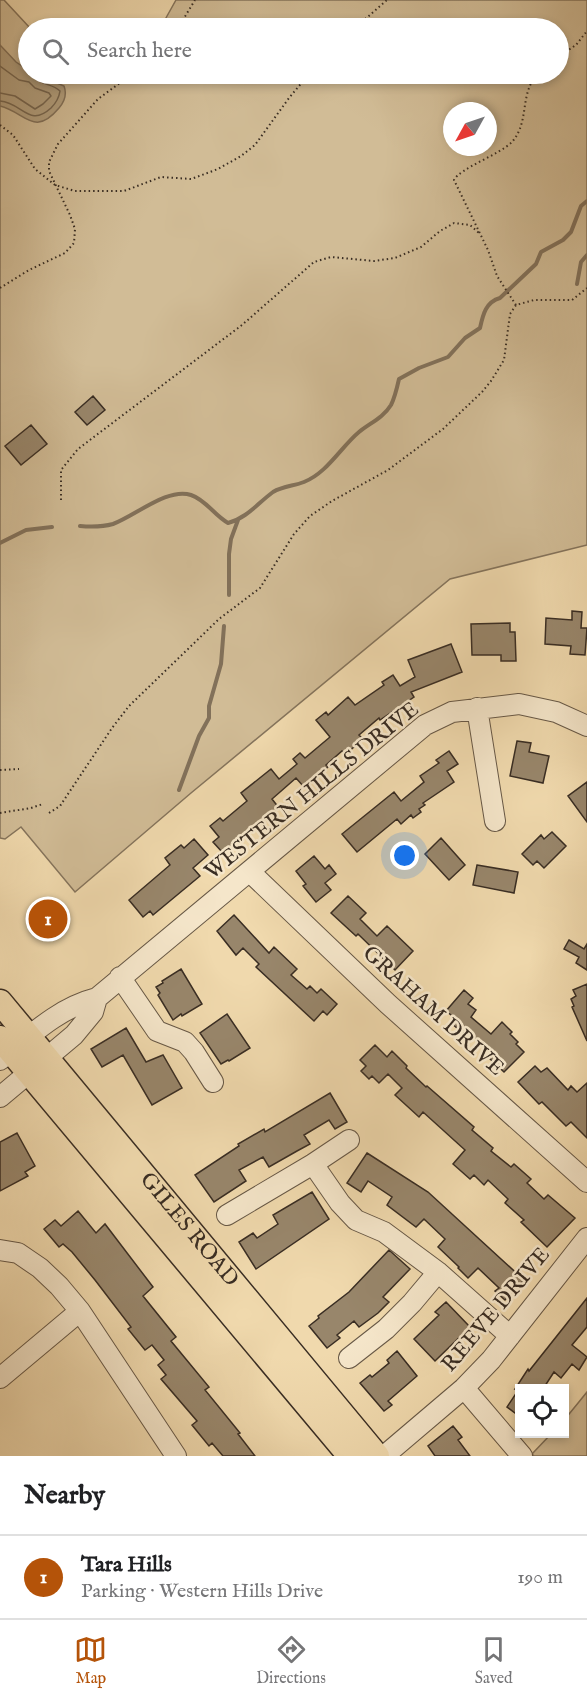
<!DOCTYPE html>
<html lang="en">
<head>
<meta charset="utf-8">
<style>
  :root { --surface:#fff; --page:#f6f6f6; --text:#202124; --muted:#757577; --line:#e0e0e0; --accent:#b45309 }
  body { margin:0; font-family:"IM FELL English",serif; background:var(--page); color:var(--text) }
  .controls { position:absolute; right:18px; bottom:18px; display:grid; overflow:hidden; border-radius:0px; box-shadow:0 3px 9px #0003 }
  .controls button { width:54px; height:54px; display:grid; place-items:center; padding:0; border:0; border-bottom:2px solid var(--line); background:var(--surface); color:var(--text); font:30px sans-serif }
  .compass { position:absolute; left:443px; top:102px; width:54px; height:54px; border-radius:50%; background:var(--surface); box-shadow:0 3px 9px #0003; rotate:230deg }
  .you { position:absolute; left:405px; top:856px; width:21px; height:21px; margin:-15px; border:4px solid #fff; border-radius:50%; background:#1a73e8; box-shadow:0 0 0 9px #1a73e833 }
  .badge { display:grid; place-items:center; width:39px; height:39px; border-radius:50%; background:var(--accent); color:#fff; font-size:20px; font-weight:700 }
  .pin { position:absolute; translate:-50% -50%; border:3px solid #fff; box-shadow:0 2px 6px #0006 }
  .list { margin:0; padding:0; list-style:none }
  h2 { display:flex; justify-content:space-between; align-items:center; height:78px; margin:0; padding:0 24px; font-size:26px }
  h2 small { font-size:20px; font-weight:400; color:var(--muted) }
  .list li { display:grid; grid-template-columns:39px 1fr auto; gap:18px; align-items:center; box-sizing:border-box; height:84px; padding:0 24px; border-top:2px solid var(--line) }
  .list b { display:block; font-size:22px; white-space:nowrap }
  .list p { margin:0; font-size:20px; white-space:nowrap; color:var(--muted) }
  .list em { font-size:20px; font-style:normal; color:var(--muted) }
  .icon { flex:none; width:33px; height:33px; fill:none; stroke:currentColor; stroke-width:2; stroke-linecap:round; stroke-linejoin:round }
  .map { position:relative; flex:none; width:587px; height:1456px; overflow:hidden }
  .search { position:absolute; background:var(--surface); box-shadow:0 3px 9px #0003; left:18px; right:18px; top:18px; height:66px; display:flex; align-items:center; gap:15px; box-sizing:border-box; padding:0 21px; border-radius:33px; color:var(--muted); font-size:22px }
  .sheet { height:162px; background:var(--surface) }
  nav { display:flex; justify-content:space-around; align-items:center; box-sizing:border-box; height:84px; border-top:2px solid var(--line); background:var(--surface); font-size:16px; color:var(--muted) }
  nav a { display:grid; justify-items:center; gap:3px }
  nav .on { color:var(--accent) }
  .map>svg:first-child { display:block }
  .green { fill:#d1bc96; stroke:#85745c; stroke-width:1.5; fill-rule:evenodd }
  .water { fill:#b29f7e; stroke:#82715a; stroke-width:1.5 }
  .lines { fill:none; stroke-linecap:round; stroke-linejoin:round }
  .shore { stroke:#766650; stroke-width:1.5 }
  .stream { stroke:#82715a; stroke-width:4 }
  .building { fill:#98866b; stroke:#392d23; stroke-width:1.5 }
  .minor-casing { stroke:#675846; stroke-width:22 }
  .major-casing { stroke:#392d23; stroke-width:27 }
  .path { stroke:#392d23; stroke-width:2; stroke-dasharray:1.5 3; stroke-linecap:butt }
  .minor { stroke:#f5e6ca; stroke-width:20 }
  .major { stroke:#f0d9ad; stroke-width:24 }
  .labels { text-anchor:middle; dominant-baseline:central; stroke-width:5; stroke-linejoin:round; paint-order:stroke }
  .street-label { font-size:22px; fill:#392d23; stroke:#f5e6ca }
</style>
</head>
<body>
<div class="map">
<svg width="587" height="1456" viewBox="0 0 587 1456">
  <rect width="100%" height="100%" fill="#f0d9ad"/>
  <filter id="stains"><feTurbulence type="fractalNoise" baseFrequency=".00333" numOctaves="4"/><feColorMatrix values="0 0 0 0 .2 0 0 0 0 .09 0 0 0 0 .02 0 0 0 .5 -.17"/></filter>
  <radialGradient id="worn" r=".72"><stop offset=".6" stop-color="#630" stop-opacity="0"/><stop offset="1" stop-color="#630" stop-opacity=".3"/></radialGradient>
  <path class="green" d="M0 0H4L30 28H28V74H558V28H155L162 25 176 0H587V545L450 579 191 793 75 892 21 827 5 839 0 838ZM452 111H488V147H452Z
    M587 1392V1456H534L532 1454 551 1434H564L565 1419Z"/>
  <path class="water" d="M0 45 16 62 28 70V74H36L64 86C67 94 65 101 59 108 34 138 25 112 0 106Z"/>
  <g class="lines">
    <path class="shore" d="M0 66 19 80 29 82 35 88 49 93 51 96 43 104 35 109 15 96 0 93
      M0 101C23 103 29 128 51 108 56 103 59 98 60 91 51 82 40 87 33 74"/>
    <path class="stream" d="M577 284 581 262 587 255
      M80 526C92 527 102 527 113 524 135 516 168 487 191 495 206 500 214 515 228 523 247 518 258 503 273 492 283 486 294 486 304 482 327 473 341 447 359 432 370 423 383 418 391 405 395 397 397 388 399 379L419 368 448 357 465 338 480 328C483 314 486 302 500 298L536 264 541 252 563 240 571 232 581 206 587 201
      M0 543 26 530 52 527
      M229 595V554L231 539 238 520
      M179 790 199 736 209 718V706L221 664 224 626"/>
  </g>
  <path class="building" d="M93 396 105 410 87 425 75 412Z
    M31 425 47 444 21 465 5 446Z
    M572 611 582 612 581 628H587L585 655 570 654 571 646 545 644 546 618 572 620Z
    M510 623V632H515L516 661H501V655H472L471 624Z
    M451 644 462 672 411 692 414 697 380 720 379 718 359 735 363 739 346 754 342 751 326 765 328 767 304 787 296 778 272 799 279 808 223 853 213 842 219 837 210 826 220 818 223 821 247 801 241 793 271 769 279 779 297 764 293 759 300 753 305 758 330 737 316 720 326 712 328 715 348 697 355 705 384 685 382 682 393 675 400 686 415 677 408 660Z
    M517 741 531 743 529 752 549 756 543 783 510 776Z
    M449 751 458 764 447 771 454 782 423 803 425 805 419 809 421 812 413 818 411 815 401 824 397 819 357 852 342 834 394 792 401 801 424 782 420 776 439 763 436 760Z
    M587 782V822L568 796Z
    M552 832 566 846 544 868 537 861 533 865 522 854 541 835 544 839Z
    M441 838 465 865 449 880 425 854Z
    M194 839 208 855 193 868 200 876 153 915 150 911 143 917 129 900 170 865 165 858 181 845 184 848Z
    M314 856 325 869 329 865 336 874 325 883 331 890 316 902 303 886 306 884 296 871Z
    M477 865 518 872 514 893 473 885Z
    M348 896 366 913 360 919 377 936 387 926 413 951 395 970 358 934 356 936 331 913Z
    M234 915 269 953 274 947 297 969 291 975 307 989 310 986 317 993 321 989 337 1004 327 1015 323 1011 314 1021 256 967 259 964 243 948 236 955 217 931Z
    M569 940 584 949 587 944V970L576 963 579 957 564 949Z
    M181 969 202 1004 182 1016 181 1014 173 1020 158 995 160 993 156 987 163 983 162 981Z
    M587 984V1041L572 1007 574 1006 571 999 576 996 573 990Z
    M464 990 473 998 468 1004 476 1010 471 1017 491 1034 502 1022 512 1032 510 1034 518 1042 516 1044 524 1052 504 1072 490 1059 493 1055 470 1034 468 1037 452 1024 456 1019 446 1011Z
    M227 1014 250 1048 229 1061 228 1060 221 1064 200 1033Z
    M126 1028 146 1062 163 1055 182 1088 152 1105 123 1055 102 1067 91 1049Z
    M375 1045 387 1057 392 1051 407 1066 406 1068 426 1087 427 1086 474 1127 472 1130 493 1148 491 1151 511 1167 514 1164 531 1179 527 1183 544 1199 548 1195 575 1218 547 1247 521 1222 524 1220 505 1203 508 1199 488 1180 484 1185 474 1175 470 1179 453 1164 465 1150 423 1112 419 1117 395 1095 402 1088 388 1074 379 1083 372 1076 369 1079 361 1071 366 1066 360 1060Z
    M535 1066 541 1072 547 1068 568 1090 571 1086 577 1092 587 1083V1138L571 1122 566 1126 542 1102 539 1104 518 1082Z
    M330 1093 347 1122 335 1129 329 1120 304 1135 310 1144 297 1151 269 1167 263 1157 239 1170 246 1181 214 1202 195 1175 239 1146 238 1144 264 1129 265 1132Z
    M17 1133 35 1166 25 1172 28 1176 0 1191V1142Z
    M367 1153 428 1192 524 1280 505 1300 495 1291 499 1288 478 1268 468 1278 458 1268 459 1267 438 1247 445 1239 424 1219 416 1227 387 1205 392 1197 368 1181 361 1192 347 1183Z
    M312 1192 329 1219 256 1269 239 1242 253 1233 257 1238 278 1224 273 1215Z
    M78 1211 96 1233 105 1224 153 1287 143 1296 176 1337 171 1341 209 1387 205 1390 240 1433 238 1434 255 1456H223L212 1443 209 1446 192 1425 197 1421 161 1379 166 1375 158 1365 164 1360 152 1345 145 1350 128 1329 131 1327 95 1280 72 1252 63 1244 59 1247 44 1229 55 1220 61 1226Z
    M389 1250 410 1269 383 1297 389 1302 378 1313 359 1327 354 1321 337 1335 340 1338 327 1348 309 1326 319 1318 318 1316 349 1292Z
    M587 1298V1327L572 1345 587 1357 579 1370 572 1364 561 1378 554 1372 543 1389H515L528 1369 529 1371Z
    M446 1302 470 1327 435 1361 414 1339 439 1315 435 1312Z
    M397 1351 417 1376 388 1401 392 1405 384 1411 360 1383 370 1375 372 1377 389 1363 387 1360Z
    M519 1389V1416L507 1407Z
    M453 1426 462 1437 458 1440 470 1456H435L428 1446Z"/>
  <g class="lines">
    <defs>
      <path id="minor" d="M477 708 495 821
        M250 872 388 1004 587 1182
        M120 977 157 1031 185 1042 194 1052 213 1082
        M0 1060C30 1036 58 1008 97 998L425 725 452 712 519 704 556 712 587 726
        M0 1097 74 1035 93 1012 97 998
        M313 1164 340 1203 356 1220 384 1232 438 1272 510 1336
        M227 1215 313 1164 349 1140
        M0 1250 18 1253 40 1268 59 1286 80 1311 176 1456
        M349 1358 386 1329 412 1303 438 1272
        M0 1378 80 1311
        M464 1388 522 1456
        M384 1456 464 1388 491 1360 587 1238"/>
      <g id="major">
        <path id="s1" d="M0 1002 377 1456"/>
        <path d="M0 1038 350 1456"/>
      </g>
    </defs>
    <use href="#minor" class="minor-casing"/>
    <use href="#major" class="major-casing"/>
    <path class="path" d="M178 28 195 0
      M355 28 387 0
      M558 57 576 45 587 31
      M0 125 13 135 35 169 55 185 75 191H124L161 177 191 179 202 175 218 169 241 156 255 145 289 98 309 74
      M0 288 29 270 65 253 74 243 75 229 70 215 49 171V162L58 144 98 99 132 74
      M516 305 497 276 488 250 454 180C460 168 499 155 512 142 530 121 519 96 537 74
      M61 500V470L78 449 242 325 314 262 331 257 374 261 395 258 421 247 440 231 454 223 470 225 479 233
      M0 770 19 769
      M0 813 31 808 43 804
      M49 813 60 806 112 728 129 706 219 619 260 588 294 534 310 516 332 501 388 470 443 429 482 392 491 381 504 360 510 314 516 305 534 300H572L587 288"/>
    <use href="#minor" class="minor"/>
    <use href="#major" class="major"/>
  </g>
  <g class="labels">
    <g class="street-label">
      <text transform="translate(312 791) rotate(-39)">WESTERN HILLS DRIVE</text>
      <text transform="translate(433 1011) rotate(42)">GRAHAM DRIVE</text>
      <text stroke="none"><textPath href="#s1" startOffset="296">GILES ROAD</textPath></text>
      <text transform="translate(496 1310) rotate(-50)">REEVE DRIVE</text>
    </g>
  </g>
  <rect width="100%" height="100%" filter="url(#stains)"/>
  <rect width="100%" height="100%" fill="url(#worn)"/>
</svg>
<div class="controls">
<button><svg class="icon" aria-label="locate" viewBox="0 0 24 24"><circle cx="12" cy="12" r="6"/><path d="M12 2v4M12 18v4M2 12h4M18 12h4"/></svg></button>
</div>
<svg class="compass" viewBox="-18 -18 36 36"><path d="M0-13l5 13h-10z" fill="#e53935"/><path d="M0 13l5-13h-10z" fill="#757577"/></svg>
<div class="you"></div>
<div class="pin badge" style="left:48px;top:919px">1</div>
<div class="search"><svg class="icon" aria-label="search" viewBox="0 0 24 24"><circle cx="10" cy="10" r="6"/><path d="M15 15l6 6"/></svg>Search here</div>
</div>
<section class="sheet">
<h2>Nearby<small></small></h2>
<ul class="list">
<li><span class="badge">1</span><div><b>Tara Hills</b><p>Parking · Western Hills Drive</p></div><em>190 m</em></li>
</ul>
</section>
<nav>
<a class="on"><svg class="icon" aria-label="map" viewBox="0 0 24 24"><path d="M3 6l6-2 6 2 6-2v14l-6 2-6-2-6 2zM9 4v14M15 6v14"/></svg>Map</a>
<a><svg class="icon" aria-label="directions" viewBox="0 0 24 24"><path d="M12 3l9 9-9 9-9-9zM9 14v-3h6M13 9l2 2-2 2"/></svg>Directions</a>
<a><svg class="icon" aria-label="saved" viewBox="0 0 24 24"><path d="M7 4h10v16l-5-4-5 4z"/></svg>Saved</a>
</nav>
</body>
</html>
